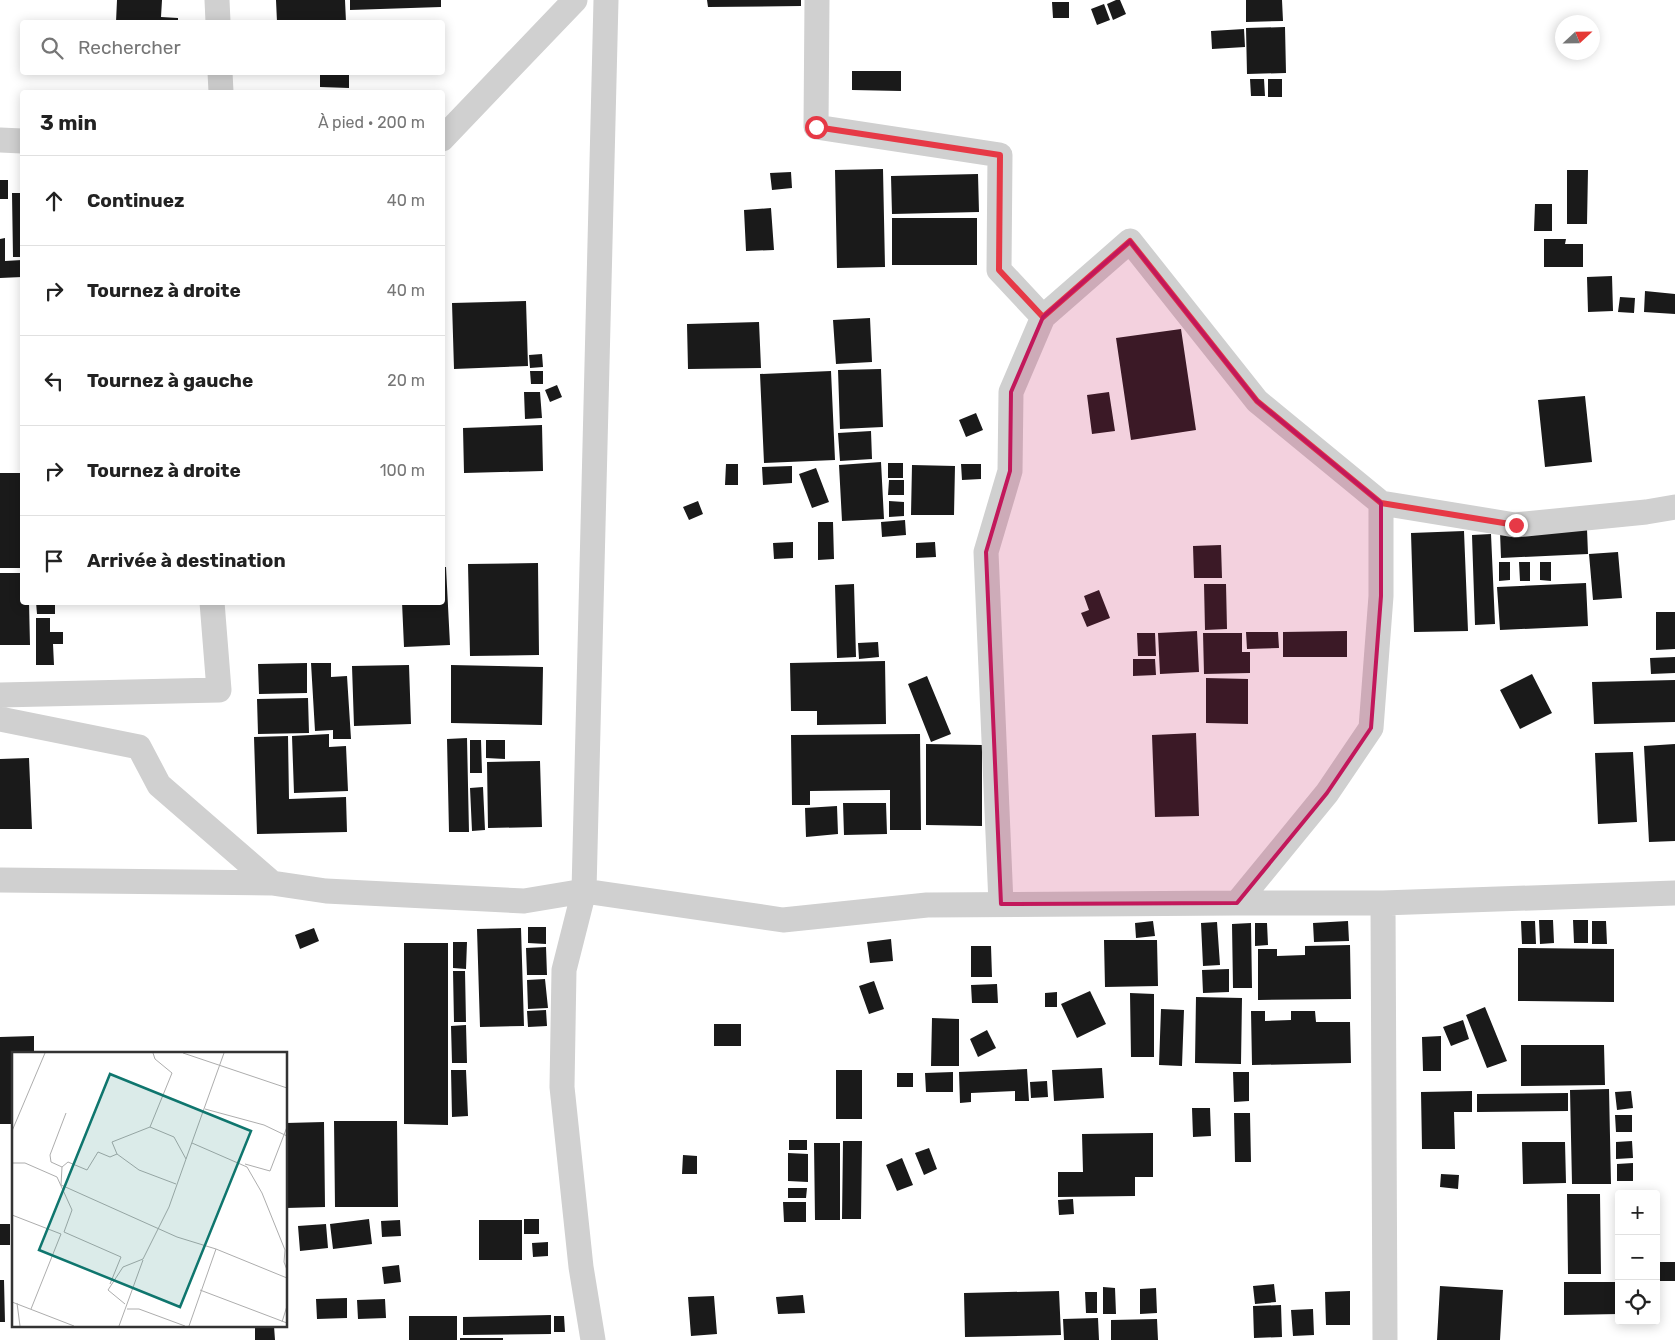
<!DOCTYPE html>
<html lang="fr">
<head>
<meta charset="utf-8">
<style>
  :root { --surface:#fff; --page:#f6f6f6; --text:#222; --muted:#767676; --line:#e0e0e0 }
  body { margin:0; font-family:Rubik,sans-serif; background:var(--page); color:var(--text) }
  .controls { position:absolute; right:15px; bottom:15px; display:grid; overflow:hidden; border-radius:5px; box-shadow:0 2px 12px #0003 }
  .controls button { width:45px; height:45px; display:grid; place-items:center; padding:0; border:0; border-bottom:1px solid var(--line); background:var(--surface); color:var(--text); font:25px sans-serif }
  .compass { position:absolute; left:1555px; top:15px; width:45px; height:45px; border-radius:50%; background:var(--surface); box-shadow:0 2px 12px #0003; rotate:68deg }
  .stop { position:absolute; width:15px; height:15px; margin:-11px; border:4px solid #e63946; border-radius:50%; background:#fff }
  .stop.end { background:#e63946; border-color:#fff; box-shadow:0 1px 5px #0008 }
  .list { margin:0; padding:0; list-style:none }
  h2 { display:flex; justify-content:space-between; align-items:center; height:65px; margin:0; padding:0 20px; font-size:21px }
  h2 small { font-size:16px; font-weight:400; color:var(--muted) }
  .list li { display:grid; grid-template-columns:32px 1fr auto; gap:15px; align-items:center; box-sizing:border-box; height:90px; padding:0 20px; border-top:1px solid var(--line) }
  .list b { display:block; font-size:19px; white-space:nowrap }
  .list em { font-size:16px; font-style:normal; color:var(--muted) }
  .icon { flex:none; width:28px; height:28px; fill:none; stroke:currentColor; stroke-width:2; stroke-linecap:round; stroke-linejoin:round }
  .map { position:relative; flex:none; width:1675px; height:1340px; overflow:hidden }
  .search { position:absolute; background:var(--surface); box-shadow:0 2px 12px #0003; left:20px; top:20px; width:425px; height:55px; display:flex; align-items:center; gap:12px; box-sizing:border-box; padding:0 18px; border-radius:5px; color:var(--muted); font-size:19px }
  .panel { position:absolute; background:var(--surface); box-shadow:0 2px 12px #0003; left:20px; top:90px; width:425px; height:515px; border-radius:5px }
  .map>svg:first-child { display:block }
  .building { fill:#1a1a1a }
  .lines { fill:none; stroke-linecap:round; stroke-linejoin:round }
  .street { stroke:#d0d0d0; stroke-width:25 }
  .route { stroke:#e63946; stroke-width:6 }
  .marked { fill:#c2185b; fill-opacity:0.2; stroke:#c2185b; stroke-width:4; stroke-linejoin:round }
  .inset-road { fill:none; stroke:#adadad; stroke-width:1 }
  .view { fill:#0f766e; fill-opacity:0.15; stroke:#0f766e; stroke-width:2.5 }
  .inset-edge { fill:none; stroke:#333; stroke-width:2.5 }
</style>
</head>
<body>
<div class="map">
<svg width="1675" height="1340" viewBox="0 0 1675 1340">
  <rect width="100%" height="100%" fill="#fff"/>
  <path class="building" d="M117 0H162L161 17 178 18V22H116Z
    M276 0H345L346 22H277Z
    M350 0H441V7L350 10Z
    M707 0H801V6L708 7Z
    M1116 0H1120L1126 14 1113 20 1107 4Z
    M1246 0H1282L1283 21 1246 22Z
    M1052 2H1069V18H1053Z
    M1104 4 1110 20 1097 25 1091 9Z
    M1285 27 1286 73 1247 74 1246 28Z
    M1244 29 1245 47 1212 49 1211 31Z
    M852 71H901V91L852 90Z
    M320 72H349V88L320 87Z
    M1250 79H1264L1265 96H1251Z
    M1268 79H1282V97H1268Z
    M883 169 885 267 837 268 835 170Z
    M1567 170H1588L1587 224H1567Z
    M791 172 792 188 772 190 770 173Z
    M978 174 979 212 892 214 891 176Z
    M0 180H8V199H0Z
    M12 193H22V257H13Z
    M1535 204H1552V231H1534Z
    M771 208 774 250 746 251 744 210Z
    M892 218H977V265H892Z
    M5 238V261L22 260V277L0 278V239Z
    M1544 239H1566L1565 244H1583V267H1544Z
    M1612 276 1613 311 1588 312 1587 277Z
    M1645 291 1675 294V314L1644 312Z
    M1620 297 1635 298 1634 313 1618 312Z
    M526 301 528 366 454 369 452 303Z
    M870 318 872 362 836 364 833 320Z
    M759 322 761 368 688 369 687 324Z
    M1181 329 1196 430 1131 440 1116 338Z
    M542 354 543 367 530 368 529 355Z
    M881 369 883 427 840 429 838 370Z
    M530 371H543V384H531Z
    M831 371 835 460 764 463 760 374Z
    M557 385 562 397 550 402 545 390Z
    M524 392H540L542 418 525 419Z
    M1109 392 1115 431 1092 434 1087 395Z
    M1585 396 1592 462 1545 467 1538 400Z
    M976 413 983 430 966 437 959 420Z
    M542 425 543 471 464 473 463 428Z
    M871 431 872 459 840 461 838 433Z
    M881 462 884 519 842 521 839 465Z
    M888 463H903V478H888Z
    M726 464H738V485H725Z
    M961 464H981V479L962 480Z
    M912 465 955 466 954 515H911Z
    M792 466V483L763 485 762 467Z
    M816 468 829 502 812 508 799 474Z
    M0 473H22V568H0Z
    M889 480H904V495H888Z
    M698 501 703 514 689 520 683 507Z
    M889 501 904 502V516L889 517Z
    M905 520 906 535 882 537 881 522Z
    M818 522H833L834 559 818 560Z
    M1587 529 1588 554 1501 558 1500 532Z
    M1464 531 1468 631 1414 632 1411 533Z
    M1491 534 1495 624 1475 625 1472 535Z
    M793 542V558L774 559 773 543Z
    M935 542 936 557 916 558V543Z
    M1221 545 1222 578H1194L1193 546Z
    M1618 552 1622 598 1593 600 1589 554Z
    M1499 562H1510V580L1499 581Z
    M1519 562H1530V581H1520Z
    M1540 562H1551V581L1540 580Z
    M538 563 539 655 470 656 468 564Z
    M442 567H446L450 645 404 647 402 602H442Z
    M0 573H22V602H29L30 645H0Z
    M1586 583 1588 626 1500 630 1497 587Z
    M854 584 856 657 837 658 835 585Z
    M1204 584H1226L1227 629 1205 630Z
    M1099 590 1110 618 1087 627 1081 613 1089 610 1084 596Z
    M36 602H55V614H37Z
    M1656 612H1675V649L1656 650Z
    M36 618H50V632H63V644H53L54 665H36Z
    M1197 631 1199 672 1160 674 1158 633Z
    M1347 631V657H1283V632Z
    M1246 632H1278L1279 648 1247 649Z
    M1137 633H1155L1156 656H1138Z
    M1203 633H1242V652H1250V673L1204 674Z
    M878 642 879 657 859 659 858 643Z
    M1675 657V673L1651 674 1650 658Z
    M1133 659H1155L1156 675 1133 676Z
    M885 661 886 724 817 725V711H791L790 663Z
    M307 663V693L259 694 258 664Z
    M311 663H331V677L347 676 351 739H333V730L315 731Z
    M409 665 411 724 354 726 352 666Z
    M451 665 543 667 542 725 451 723Z
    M1532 674 1552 713 1520 729 1500 690Z
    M927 676 951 734 931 742 908 684Z
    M1206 678 1248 679V724L1206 723Z
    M1675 680V722L1594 724 1592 682Z
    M308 698 309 733 258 734 257 699Z
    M1196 733 1199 816 1155 817 1152 735Z
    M329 734V747L346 746 348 791 294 793 292 736Z
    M920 734 921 830H890V790L810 791V805H792L791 735Z
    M288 736 289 799 346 797 347 832 257 834 254 737Z
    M467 738 469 832H449L447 739Z
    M470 740H481L482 773H470Z
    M486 740H505V759L486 758Z
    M926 744 982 745V826L926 825Z
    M1675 744V841L1649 842 1644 746Z
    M1633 752 1637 822 1598 824 1595 753Z
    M29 758 32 829H0V759Z
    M540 761 542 827 488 828 487 762Z
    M483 787 485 830 472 831 470 788Z
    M843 803H886L887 834 844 835Z
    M837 806 838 834 806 837 805 808Z
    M1539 920H1553L1554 943 1540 944Z
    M1573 920H1588V943H1574Z
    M1153 921 1155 936 1136 938 1135 923Z
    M1348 921 1349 941 1314 942 1313 923Z
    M1521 921H1535L1536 944H1522Z
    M1592 921H1606L1607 944H1592Z
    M1217 922 1220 965 1203 966 1201 923Z
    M1251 923 1252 988H1233L1232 924Z
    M1255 923H1267L1268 945 1255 946Z
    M528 927H546V944L528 943Z
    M314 928 319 941 300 949 295 935Z
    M521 928 524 1026 480 1027 477 929Z
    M891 939 893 961 870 963 867 942Z
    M1104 940H1157L1158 986 1105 987Z
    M453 942H467L466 969 453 968Z
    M404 943H448V1125L404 1124Z
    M1350 945 1351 999 1258 1000V949H1277V956L1305 955V946Z
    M971 946H991L992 977H971Z
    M546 947 547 975H527L526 948Z
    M1518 948 1614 949V1002L1518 1001Z
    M1229 969V992L1203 993 1202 970Z
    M453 971H465L466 1022H454Z
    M545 979 548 1008 528 1009 527 980Z
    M874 981 884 1009 869 1014 859 986Z
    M997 984 998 1003H972L971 985Z
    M1090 991 1106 1024 1077 1038 1061 1004Z
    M1057 992V1007H1045V993Z
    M1130 993 1154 994V1057H1131Z
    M1196 997 1242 998 1241 1064 1195 1063Z
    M1485 1007 1507 1061 1487 1068 1466 1015Z
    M1161 1009 1184 1010 1182 1066 1159 1065Z
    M546 1010 547 1026 528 1027 527 1011Z
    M1251 1011H1265V1021L1291 1020V1011H1315L1316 1022H1350L1351 1063 1252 1065Z
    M932 1018 959 1019V1066H931Z
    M1463 1020 1469 1039 1451 1046 1443 1027Z
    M714 1024H741V1046H714Z
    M466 1025 467 1063H452L451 1026Z
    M987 1030 996 1048 978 1057 970 1039Z
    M34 1036V1054H14V1124H0V1037Z
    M1441 1036V1071H1423L1422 1037Z
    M1521 1045H1604L1605 1085 1521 1086Z
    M1102 1068 1104 1098 1054 1101 1052 1070Z
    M1027 1069 1029 1101H1015V1091L971 1093V1102L960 1103 959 1072Z
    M451 1070H466L468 1116 452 1117Z
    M836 1070H862V1119H836Z
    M953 1072V1092H926L925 1073Z
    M1233 1072H1249V1101L1234 1102Z
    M897 1073H913V1087H897Z
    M1047 1081 1048 1097 1031 1098 1030 1082Z
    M1609 1089 1611 1184H1572L1570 1090Z
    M1472 1091V1112H1454L1455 1149H1422L1421 1092Z
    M1631 1091 1633 1108 1617 1110 1615 1092Z
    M1568 1093V1111L1477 1112V1094Z
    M1192 1108H1210L1211 1136 1193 1137Z
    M1234 1113H1250L1251 1162H1235Z
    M1615 1115H1632V1132H1616Z
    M334 1121H397L398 1207H335Z
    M324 1122 325 1207 286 1208V1123Z
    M1153 1133V1177H1135V1196L1058 1197V1172H1083L1082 1134Z
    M789 1140H807V1150H789Z
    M843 1141H862L861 1219H842Z
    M1632 1141 1633 1158 1616 1159V1142Z
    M1522 1142H1565L1566 1183 1523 1184Z
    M814 1143H840V1220H815Z
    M929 1148 937 1169 924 1175 915 1153Z
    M788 1153 808 1154V1182L788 1181Z
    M683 1155 697 1156V1174H682Z
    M902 1158 913 1185 897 1191 886 1165Z
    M1633 1163V1181H1617V1164Z
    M1441 1174 1459 1175 1458 1189 1440 1187Z
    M788 1188H807L806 1198H788Z
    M1567 1194H1600L1601 1274H1568Z
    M1073 1199 1074 1214 1059 1215 1058 1200Z
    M783 1202H806V1222H784Z
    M369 1219 372 1244 333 1249 330 1224Z
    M524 1219H539V1234H524Z
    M400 1220 401 1236 382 1237 381 1221Z
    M479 1220H522V1260H479Z
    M0 1224H10V1245H0Z
    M326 1224 328 1248 300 1251 298 1226Z
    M548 1242V1256L533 1257 532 1243Z
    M1656 1262H1675V1281H1656Z
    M399 1265 401 1282 384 1284 382 1267Z
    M0 1280H4L5 1322H0Z
    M1564 1282H1619V1314L1564 1315Z
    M1274 1284 1276 1302 1255 1304 1253 1286Z
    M1440 1286 1503 1290 1500 1340H1437Z
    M1103 1287 1115 1288 1116 1314H1103Z
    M1156 1288 1157 1313 1140 1314V1289Z
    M1059 1291 1061 1335 965 1337 964 1293Z
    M1350 1291V1325H1326L1325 1292Z
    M1085 1292H1097V1313H1086Z
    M803 1295 805 1313 778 1314 776 1297Z
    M714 1296 717 1334 691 1336 688 1297Z
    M347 1298V1318L317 1319 316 1299Z
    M385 1299 386 1318 358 1319 357 1300Z
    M1281 1305 1282 1337 1254 1338 1253 1306Z
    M1313 1309 1314 1335 1293 1336 1291 1310Z
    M551 1315V1334L463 1335V1317Z
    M409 1316H457V1340H409Z
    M554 1316H564L565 1332H554Z
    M1098 1318 1099 1340H1064L1063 1319Z
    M1157 1319 1158 1340H1111V1320Z
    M255 1326H274L275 1340H255Z
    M460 1338H503V1340H460Z"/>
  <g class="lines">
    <path class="street" d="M217 0 218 22
      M817 0 816 127 1000 155 999 270 1043 317 1130 241 1257 401 1381 503
      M220 72 221 92
      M442 139 575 0
      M0 140 22 141
      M0 695 219 690 212 602
      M0 719 139 747 159 785 272 883 326 891 524 901 584 891 783 920 927 905 1237 903 1327 793 1371 728 1381 596V503L1515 525 1646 512 1675 507
      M0 880 272 883
      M1237 903H1383L1675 893
      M1383 903 1385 1340
      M1001 904 986 552 1010 471 1011 392 1043 317
      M593 1340 581 1267 562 1087 564 970 584 891 606 0"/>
  </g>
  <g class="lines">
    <path class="route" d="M816 127 1000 155 999 270 1043 317 1130 241 1257 401 1381 503 1516 525"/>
  </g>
  <path class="marked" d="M1130 241 1257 401 1381 503V596L1371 728 1327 793 1237 903 1001 904 986 552 1010 471 1011 392 1043 317Z"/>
  <g transform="translate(12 1052)">
    <rect width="275" height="275" fill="#fff"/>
    <path class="inset-road" d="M171 1 275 36M193 57 252 73 275 84M54 61 38 103 39 110 50 115 49 133 165 185 204 197 177 274M0 79 33 1M180 91 235 115 250 141 273 198 272 210 275 218M105 102 127 118 164 132M174 107 212 1M0 111H13L45 125 60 158 52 180 109 205 98 232M233 112 258 119 275 75M50 115 56 110 75 118 86 100 98 105 105 102 100 90 138 75M0 163 49 182 19 257M204 197 275 226M188 238 275 271M0 250 62 274M5 251 8 274M113 252 96 238 111 215 131 207 157 155 174 107 162 85 138 75 160 21 143 7 141 1M115 257H127L173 274M270 270 275 254M107 274 131 208"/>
    <path class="view" d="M98 22 239 79 168 255 27 198Z"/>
    <rect width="275" height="275" class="inset-edge"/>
  </g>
</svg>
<div class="controls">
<button>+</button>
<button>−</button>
<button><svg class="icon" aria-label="locate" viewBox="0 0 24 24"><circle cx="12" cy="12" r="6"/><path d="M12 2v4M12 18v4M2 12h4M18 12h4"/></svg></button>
</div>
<svg class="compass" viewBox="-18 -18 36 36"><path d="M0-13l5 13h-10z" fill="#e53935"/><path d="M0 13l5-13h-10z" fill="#767676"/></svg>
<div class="stop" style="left:816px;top:127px"></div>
<div class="stop end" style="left:1516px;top:525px"></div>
<div class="search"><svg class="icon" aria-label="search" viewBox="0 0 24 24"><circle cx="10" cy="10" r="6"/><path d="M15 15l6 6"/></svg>Rechercher</div>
<section class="panel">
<h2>3 min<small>À pied · 200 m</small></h2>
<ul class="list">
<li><svg class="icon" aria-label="ahead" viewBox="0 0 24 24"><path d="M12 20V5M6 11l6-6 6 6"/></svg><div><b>Continuez</b></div><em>40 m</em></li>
<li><svg class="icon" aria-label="right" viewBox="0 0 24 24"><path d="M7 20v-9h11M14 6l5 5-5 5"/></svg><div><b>Tournez à droite</b></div><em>40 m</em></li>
<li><svg class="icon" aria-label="left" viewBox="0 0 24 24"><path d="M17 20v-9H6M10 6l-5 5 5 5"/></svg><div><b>Tournez à gauche</b></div><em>20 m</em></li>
<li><svg class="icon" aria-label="right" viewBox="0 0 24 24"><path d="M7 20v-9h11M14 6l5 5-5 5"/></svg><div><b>Tournez à droite</b></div><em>100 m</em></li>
<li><svg class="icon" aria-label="arrive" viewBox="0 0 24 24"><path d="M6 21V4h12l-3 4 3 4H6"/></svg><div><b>Arrivée à destination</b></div></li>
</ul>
</section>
</div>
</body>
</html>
